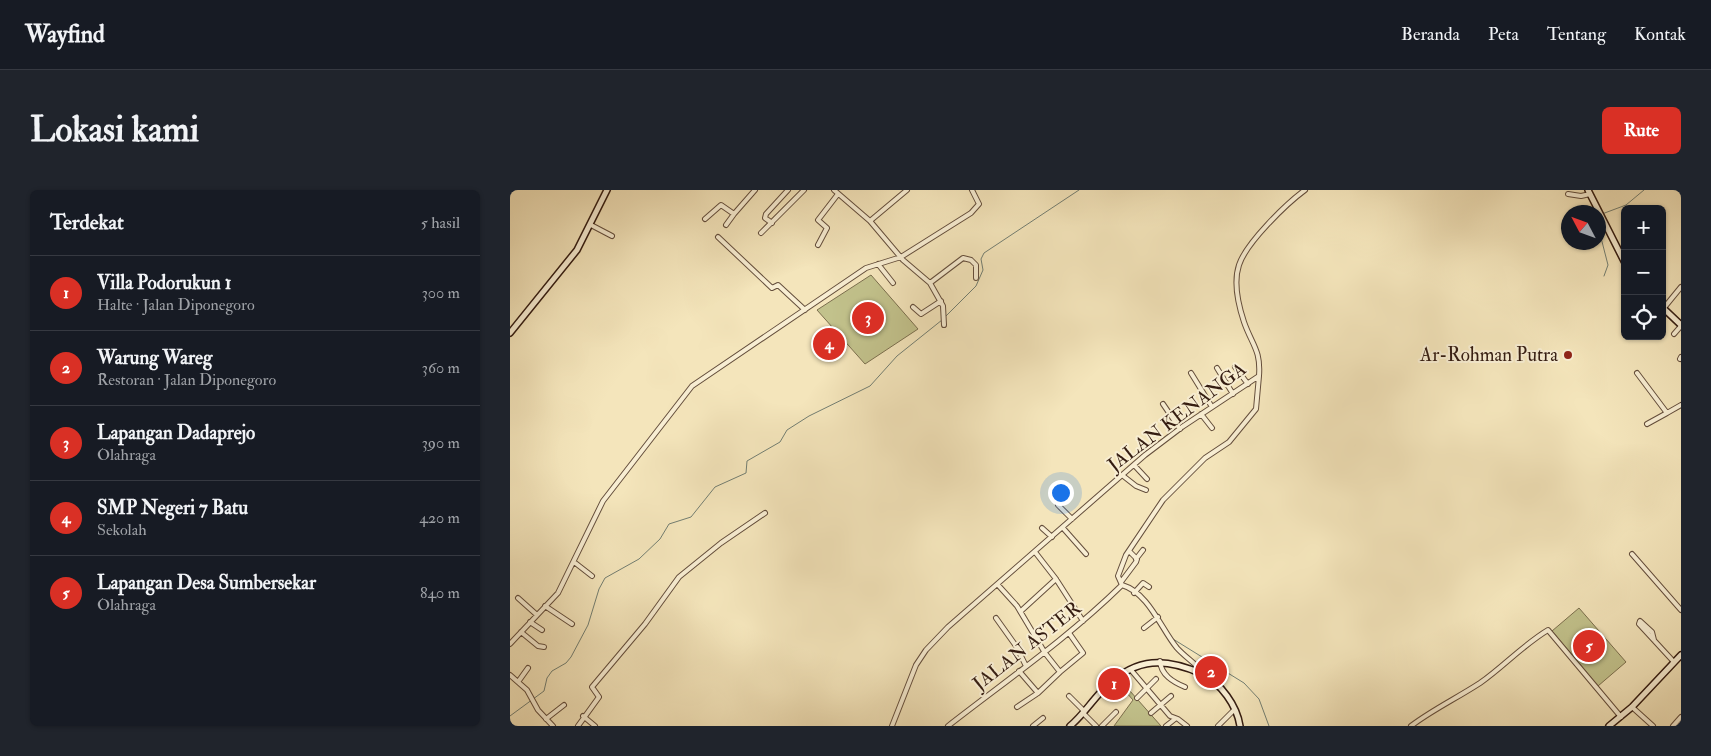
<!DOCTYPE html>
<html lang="id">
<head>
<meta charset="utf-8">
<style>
  :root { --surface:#171b24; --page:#20242c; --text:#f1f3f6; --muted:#9ea1a6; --line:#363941; --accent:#d93025 }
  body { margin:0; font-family:"IM FELL Double Pica",serif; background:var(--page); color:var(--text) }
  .controls { position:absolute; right:15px; top:15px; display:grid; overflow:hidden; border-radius:8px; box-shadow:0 1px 4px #0004 }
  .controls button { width:45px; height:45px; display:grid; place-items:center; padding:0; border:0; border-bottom:1px solid var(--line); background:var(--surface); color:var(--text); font:25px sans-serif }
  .compass { position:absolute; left:1051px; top:15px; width:45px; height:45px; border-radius:50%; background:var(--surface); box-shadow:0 1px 4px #0004; rotate:311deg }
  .you { position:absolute; left:550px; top:302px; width:18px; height:18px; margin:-12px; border:4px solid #fff; border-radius:50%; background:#1a73e8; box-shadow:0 0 0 8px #1a73e833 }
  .badge { display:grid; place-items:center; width:32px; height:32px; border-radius:50%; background:var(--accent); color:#fff; font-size:16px; font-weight:700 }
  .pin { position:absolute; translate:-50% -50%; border:2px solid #fff; box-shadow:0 1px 5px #0006 }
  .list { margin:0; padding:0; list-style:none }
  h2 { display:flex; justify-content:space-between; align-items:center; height:65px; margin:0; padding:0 20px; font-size:21px }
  h2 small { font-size:16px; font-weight:400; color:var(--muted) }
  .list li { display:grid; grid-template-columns:32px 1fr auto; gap:15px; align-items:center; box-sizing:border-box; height:75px; padding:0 20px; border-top:1px solid var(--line) }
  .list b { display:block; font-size:19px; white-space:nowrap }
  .list p { margin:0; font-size:16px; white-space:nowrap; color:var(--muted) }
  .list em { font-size:16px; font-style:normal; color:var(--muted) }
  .icon { flex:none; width:28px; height:28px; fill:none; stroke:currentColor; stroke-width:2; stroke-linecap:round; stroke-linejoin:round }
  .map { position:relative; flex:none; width:1171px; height:536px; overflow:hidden; border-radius:8px }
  header { display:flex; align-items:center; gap:30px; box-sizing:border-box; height:70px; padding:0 25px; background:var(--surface); border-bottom:1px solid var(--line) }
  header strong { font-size:24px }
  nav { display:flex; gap:28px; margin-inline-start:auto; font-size:18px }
  .intro { display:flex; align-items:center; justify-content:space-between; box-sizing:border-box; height:120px; padding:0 30px }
  h1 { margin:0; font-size:35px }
  .button { padding:12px 22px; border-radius:8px; background:var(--accent); color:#fff; font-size:18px; font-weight:700 }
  main { display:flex; gap:30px; padding:0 30px }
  aside { flex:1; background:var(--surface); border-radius:8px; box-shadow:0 1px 4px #0004 }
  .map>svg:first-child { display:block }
  .green { fill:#c2c28c; stroke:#7b6f4e }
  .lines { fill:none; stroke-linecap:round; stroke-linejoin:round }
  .stream { stroke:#727e72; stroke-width:1 }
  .minor-casing { stroke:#644e3c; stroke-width:6 }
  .secondary-casing { stroke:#341c11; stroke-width:8 }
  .minor { stroke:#f8eed3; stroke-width:4 }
  .secondary { stroke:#f8eed3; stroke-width:5 }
  .poi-dot { fill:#8f2418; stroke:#f8eed3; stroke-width:2 }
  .labels { text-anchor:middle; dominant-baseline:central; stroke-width:4; stroke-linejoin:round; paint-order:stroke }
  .poi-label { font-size:19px; fill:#341c11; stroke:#f8eed3; text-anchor:end }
  .street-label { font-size:19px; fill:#341c11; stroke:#f8eed3 }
</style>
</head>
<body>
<header>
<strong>Wayfind</strong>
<nav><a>Beranda</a><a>Peta</a><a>Tentang</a><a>Kontak</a></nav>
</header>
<div class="intro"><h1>Lokasi kami</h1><a class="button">Rute</a></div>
<main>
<aside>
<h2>Terdekat<small>5 hasil</small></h2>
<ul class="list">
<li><span class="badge">1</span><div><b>Villa Podorukun 1</b><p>Halte · Jalan Diponegoro</p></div><em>300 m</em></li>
<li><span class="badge">2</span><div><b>Warung Wareg</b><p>Restoran · Jalan Diponegoro</p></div><em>360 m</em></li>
<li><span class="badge">3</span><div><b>Lapangan Dadaprejo</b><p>Olahraga</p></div><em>390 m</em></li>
<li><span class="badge">4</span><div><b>SMP Negeri 7 Batu</b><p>Sekolah</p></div><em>420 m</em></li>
<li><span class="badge">5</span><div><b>Lapangan Desa Sumbersekar</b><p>Olahraga</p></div><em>840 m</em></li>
</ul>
</aside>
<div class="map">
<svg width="1171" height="536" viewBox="0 0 1171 536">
  <rect width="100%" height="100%" fill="#f4e5bb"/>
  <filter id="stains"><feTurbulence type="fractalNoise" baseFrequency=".004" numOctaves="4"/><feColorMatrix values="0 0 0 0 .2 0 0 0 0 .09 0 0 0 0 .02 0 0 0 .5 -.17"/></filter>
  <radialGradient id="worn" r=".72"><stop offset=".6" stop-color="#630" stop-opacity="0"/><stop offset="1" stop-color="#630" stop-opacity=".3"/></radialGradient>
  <path class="green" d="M361 85 408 139 355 174 307 120Z
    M1069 418 1116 472 1088 496 1042 441Z
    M612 492 651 536H604L623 510 609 494Z"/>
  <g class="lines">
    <path class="stream" d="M1092 24 1116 15 1134 0
      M1088 36 1098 75 1094 86
      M435 127 466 96 473 80 471 69 474 63 569 0
      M663 449 734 493 749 509 759 536
      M0 526 34 501 37 488 42 481 56 473 61 467 78 435 89 399 95 388 129 369 150 349 159 334 181 327 205 297 236 283 237 271 270 252 277 240 299 226 360 196 387 166 432 130"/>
    <defs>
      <path id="minor" d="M324 0 360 31 393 70 420 93 433 116 434 135
        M1058 4 1071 6 1080 4
        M195 29 211 15 224 24 245 0
        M360 31 397 0
        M262 33 255 28 256 24 278 0
        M81 35 102 46
        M216 35 224 24
        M251 43 294 0
        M208 47 262 98 268 95 295 120
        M308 55 317 38 308 30 328 4
        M368 74 383 93
        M420 93 453 68 461 70 466 75V88
        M403 117 411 124 431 111
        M1153 119 1171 97
        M1164 144 1171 136
        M1170 169 1171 167
        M725 177 738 194
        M707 178 723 204
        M681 183 702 217
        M1127 183 1157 223 1171 215
        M653 214 670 239
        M691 224 702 238
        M1137 234 1157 223
        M624 275 637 289
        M612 285 626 296 636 300
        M548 315 562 329
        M532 338 542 347
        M553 338 576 364
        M525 362 546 389 573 431
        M1122 364 1171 420
        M626 369 633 360
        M64 372 82 386
        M611 392 626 372 627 369 619 361
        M488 395 507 416 535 463 550 482 528 503 509 481
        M612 395 608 386 616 365 653 310 695 268 719 252 746 219 749 186
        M612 395C639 403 651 439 667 458 676 468 688 475 695 485
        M624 403 633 393 639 397
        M8 408 27 425
        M35 416 62 434
        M511 421 546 389
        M486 428 506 456 516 476
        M20 432 32 440
        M634 438 648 427
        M11 442 28 456 34 457
        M1144 450 1142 442 1130 431 1129 434 1164 472
        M0 454 48 403 93 311 182 196 356 78 391 67 461 23 469 14 462 0
        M650 471C651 485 663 492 675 497
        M621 480 660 526 668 529 677 536
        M550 482 573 463 559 443
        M0 485 17 500 28 520 43 536
        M8 492 18 478
        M559 506 574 521
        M627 508 646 489
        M507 517 528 503
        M1122 517 1143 536
        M573 523 586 536
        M641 523 661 506
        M73 526 85 536
        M36 529 54 515
        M68 536 89 507 82 497 135 434 169 387 211 353 255 323
        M382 536 406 475 416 460 438 437 635 265 672 237 749 186C751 160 742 155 734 132 728 114 723 93 729 75 736 53 776 14 795 0
        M438 536C497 490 558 448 612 395
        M523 536 533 528
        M592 536 606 522
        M656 536 665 529
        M708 536 724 520
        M901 536C922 520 947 508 970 493 993 477 1013 455 1038 440L1111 527
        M1163 536 1171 527"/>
      <path id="secondary" d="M1078 0 1115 73
        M1152 117 1171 135
        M0 143 67 60 97 0
        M560 536C571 527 579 515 589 504 621 469 650 465 692 484 711 493 727 516 730 536
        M1099 536 1122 517 1171 465"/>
    </defs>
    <use href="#minor" class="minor-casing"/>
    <use href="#secondary" class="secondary-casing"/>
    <use href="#minor" class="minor"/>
    <use href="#secondary" class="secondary"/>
  </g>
  <circle class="poi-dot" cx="1058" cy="165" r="5"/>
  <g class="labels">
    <g class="poi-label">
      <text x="1048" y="165">Ar-Rohman Putra</text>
    </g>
    <g class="street-label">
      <text transform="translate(667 227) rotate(-37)">JALAN KENANGA</text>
      <text transform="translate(517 456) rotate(-38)">JALAN ASTER</text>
    </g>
  </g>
  <rect width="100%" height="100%" filter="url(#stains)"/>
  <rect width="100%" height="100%" fill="url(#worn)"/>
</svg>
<div class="controls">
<button>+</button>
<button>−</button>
<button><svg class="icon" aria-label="locate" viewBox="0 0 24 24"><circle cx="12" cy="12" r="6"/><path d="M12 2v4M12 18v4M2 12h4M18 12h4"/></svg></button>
</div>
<svg class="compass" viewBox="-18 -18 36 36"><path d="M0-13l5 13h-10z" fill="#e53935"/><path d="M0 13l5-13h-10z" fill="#9ea1a6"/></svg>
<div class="you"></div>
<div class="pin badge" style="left:604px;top:494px">1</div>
<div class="pin badge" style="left:701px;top:482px">2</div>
<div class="pin badge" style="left:358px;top:128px">3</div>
<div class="pin badge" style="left:319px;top:154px">4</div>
<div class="pin badge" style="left:1079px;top:456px">5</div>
</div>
</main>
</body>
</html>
